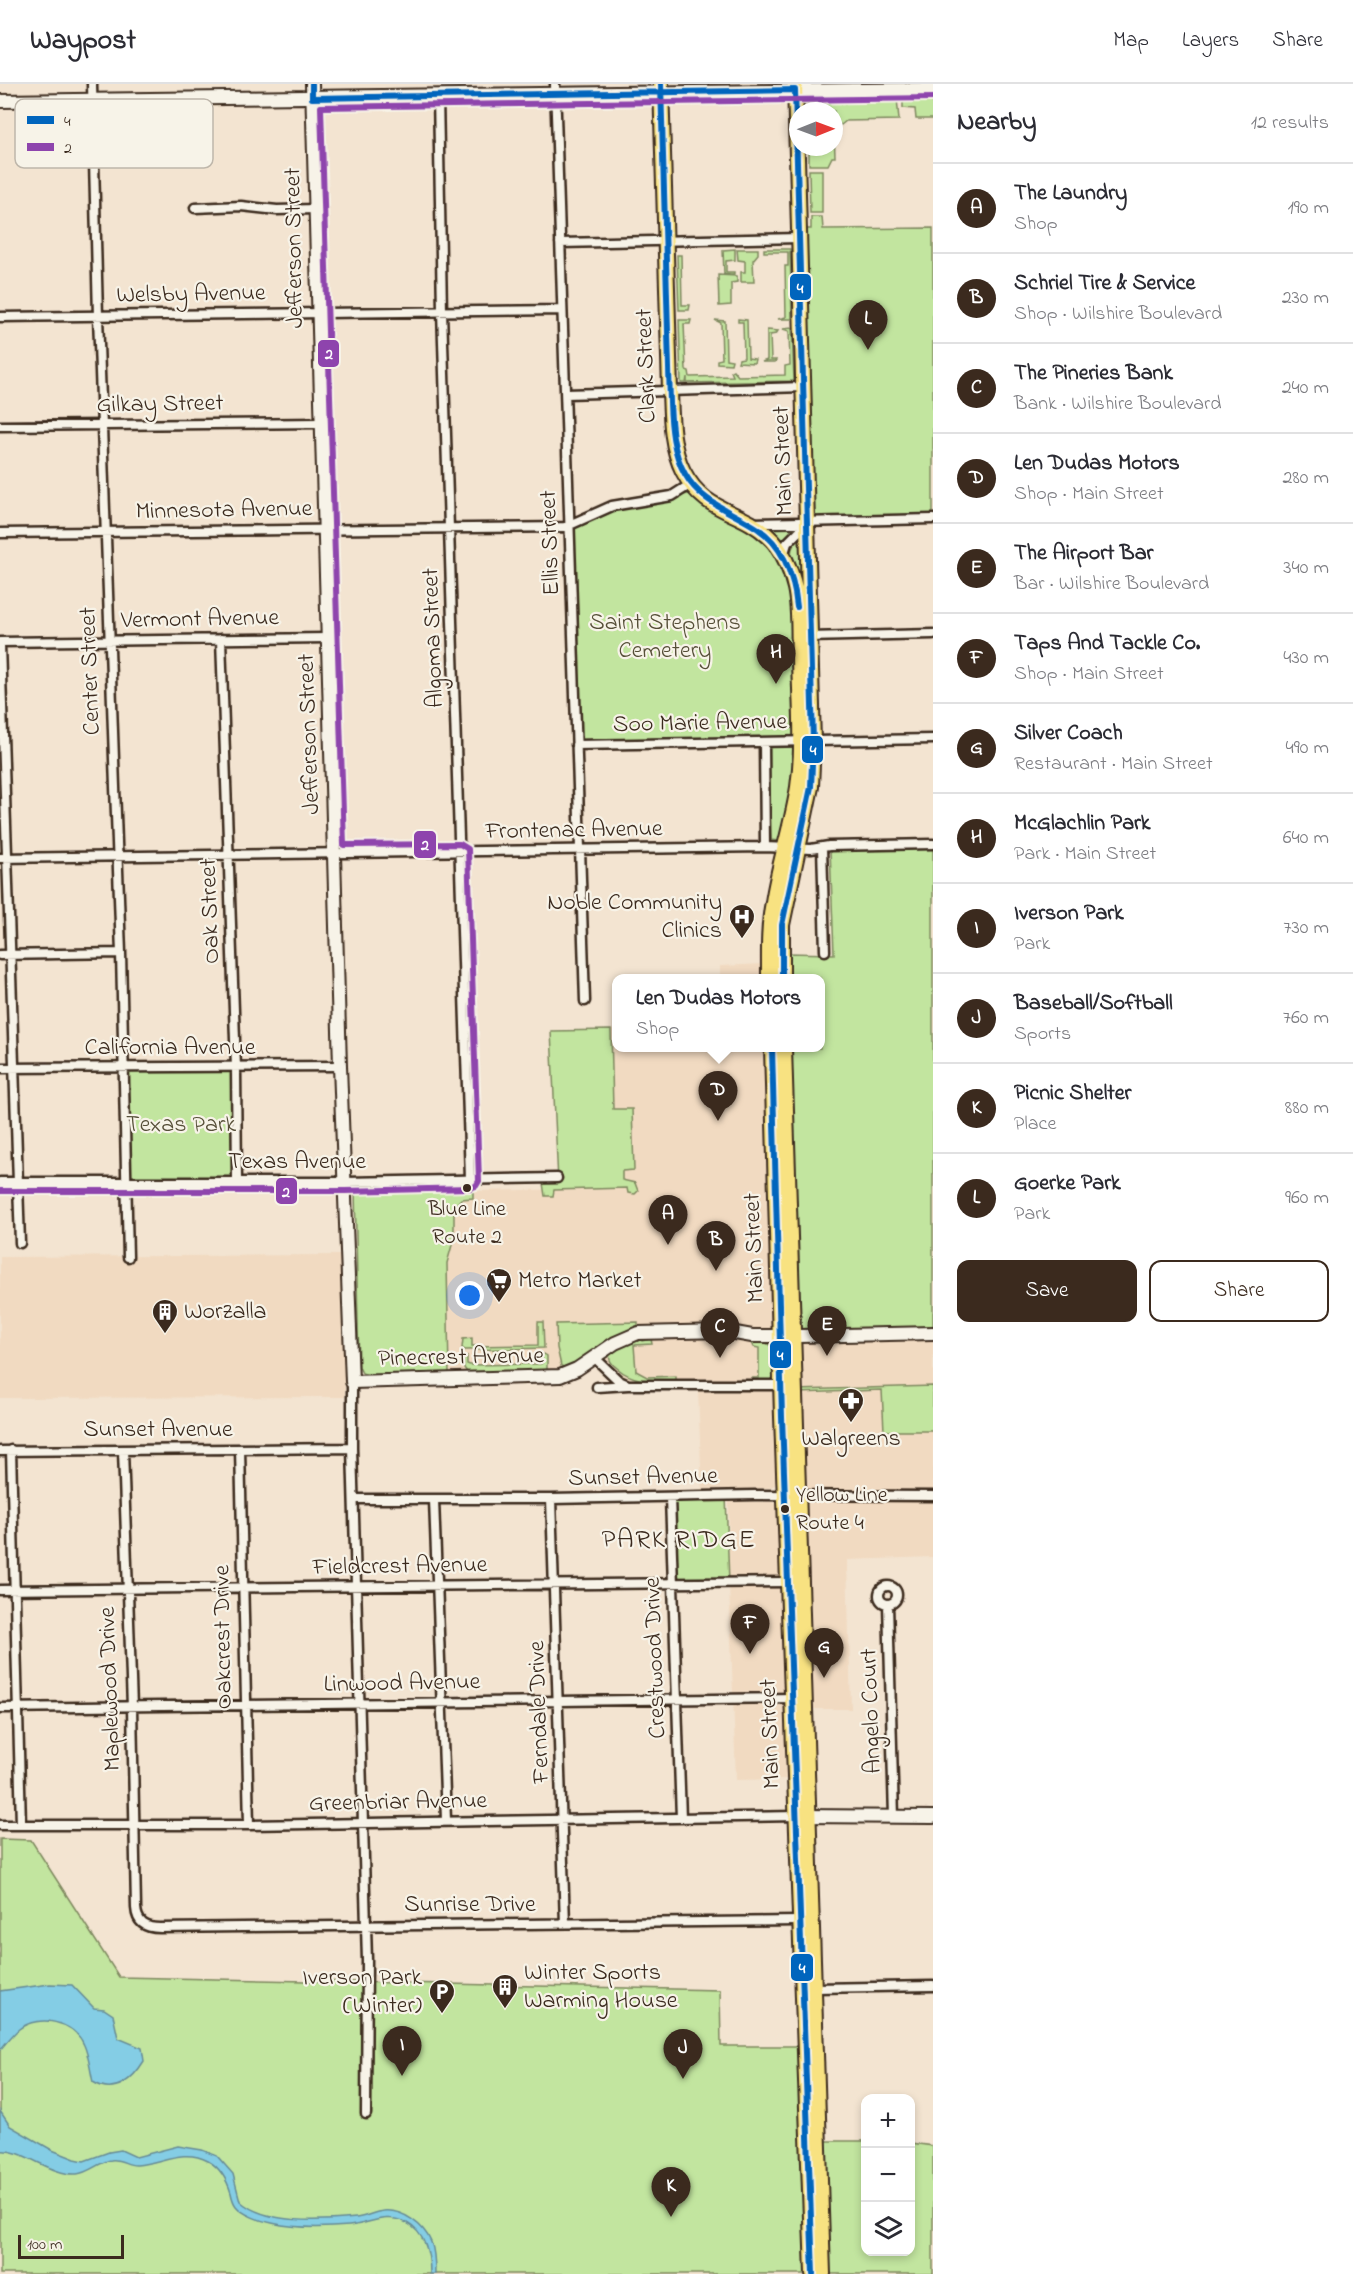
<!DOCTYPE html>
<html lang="en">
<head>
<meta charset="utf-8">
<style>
  :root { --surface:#fff; --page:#f2f2f3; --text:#2b2b33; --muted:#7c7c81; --line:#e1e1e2; --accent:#3b2a1e }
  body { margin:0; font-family:"Indie Flower",sans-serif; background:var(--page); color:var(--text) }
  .controls { position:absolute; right:18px; bottom:18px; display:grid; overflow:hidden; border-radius:12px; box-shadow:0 3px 9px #0003 }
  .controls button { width:54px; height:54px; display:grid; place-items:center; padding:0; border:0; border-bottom:2px solid var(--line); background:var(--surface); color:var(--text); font:30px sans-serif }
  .compass { position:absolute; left:789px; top:18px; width:54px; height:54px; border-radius:50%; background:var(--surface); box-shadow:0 3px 9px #0003; rotate:89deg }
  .scale { position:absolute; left:18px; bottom:15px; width:106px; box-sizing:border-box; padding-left:6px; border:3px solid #3b2a1e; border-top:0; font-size:16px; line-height:21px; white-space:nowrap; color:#3b2a1e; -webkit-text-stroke:4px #f7f3e8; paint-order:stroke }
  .you { position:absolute; left:470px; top:1212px; width:21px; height:21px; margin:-15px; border:4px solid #fff; border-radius:50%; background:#1a73e8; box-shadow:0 0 0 9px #1a73e833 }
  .badge { display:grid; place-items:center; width:39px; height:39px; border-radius:50%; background:var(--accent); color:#fff; font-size:20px; font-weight:700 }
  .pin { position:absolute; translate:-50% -50px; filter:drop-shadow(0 2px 3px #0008) }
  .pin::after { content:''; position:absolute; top:32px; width:21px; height:18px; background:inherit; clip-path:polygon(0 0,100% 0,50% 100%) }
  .popup { position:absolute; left:612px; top:890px; width:213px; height:78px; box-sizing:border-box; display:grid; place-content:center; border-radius:12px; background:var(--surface); filter:drop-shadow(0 2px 4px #0005); font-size:20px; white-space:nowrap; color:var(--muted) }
  .popup b { font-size:22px; color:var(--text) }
  .popup::after { content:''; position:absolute; left:50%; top:100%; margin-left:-12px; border:12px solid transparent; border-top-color:var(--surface) }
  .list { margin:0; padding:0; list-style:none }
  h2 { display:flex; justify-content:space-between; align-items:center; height:78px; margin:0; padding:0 24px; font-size:26px }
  h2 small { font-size:20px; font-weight:400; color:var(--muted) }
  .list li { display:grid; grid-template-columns:39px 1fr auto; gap:18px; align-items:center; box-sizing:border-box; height:90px; padding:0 24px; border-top:2px solid var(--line) }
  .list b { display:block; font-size:22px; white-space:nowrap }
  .list p { margin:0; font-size:20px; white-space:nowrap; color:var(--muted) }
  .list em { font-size:20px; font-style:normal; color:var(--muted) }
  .actions { display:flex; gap:12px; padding:18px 24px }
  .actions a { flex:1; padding:14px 0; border:2px solid var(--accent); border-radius:12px; text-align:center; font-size:21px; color:var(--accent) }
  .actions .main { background:var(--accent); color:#fff }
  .icon { flex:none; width:33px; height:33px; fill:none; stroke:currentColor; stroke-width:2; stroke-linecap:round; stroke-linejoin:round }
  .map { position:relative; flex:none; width:933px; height:2190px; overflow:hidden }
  header { display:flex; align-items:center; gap:36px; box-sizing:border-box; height:84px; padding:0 30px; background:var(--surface); border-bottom:2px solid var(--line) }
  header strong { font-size:28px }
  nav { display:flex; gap:33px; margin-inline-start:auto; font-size:21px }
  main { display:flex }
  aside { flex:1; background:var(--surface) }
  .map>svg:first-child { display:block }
  .built { fill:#f1dac1 }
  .green { fill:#c2e59f; stroke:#7e885e; stroke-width:1.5 }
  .water { fill:#84cde5; stroke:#678c95; stroke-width:1.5 }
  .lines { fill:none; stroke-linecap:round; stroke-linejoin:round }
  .street-casing { stroke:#3b2a1e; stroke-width:13 }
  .secondary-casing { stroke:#3b2a1e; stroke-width:16 }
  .primary-casing { stroke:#3b2a1e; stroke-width:18 }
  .street { stroke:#f7f3e8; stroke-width:8 }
  .secondary { stroke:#f7f3e8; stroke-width:12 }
  .primary { stroke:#f8e281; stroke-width:14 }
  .bus-1-casing { stroke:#f7f3e8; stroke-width:10 }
  .bus-2-casing { stroke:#f7f3e8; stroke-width:10 }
  .bus-1 { stroke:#0065bd; stroke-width:6 }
  .bus-2 { stroke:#8e44ad; stroke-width:6 }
  .bus-dot { fill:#3b2a1e; stroke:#f7f3e8; stroke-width:2 }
  .labels { text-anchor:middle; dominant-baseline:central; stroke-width:4.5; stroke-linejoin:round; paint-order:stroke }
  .bus-label { font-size:22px; fill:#3b2a1e; stroke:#f7f3e8 }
  .street-label { font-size:24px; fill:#3b2a1e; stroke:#f7f3e8 }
  .park-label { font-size:24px; fill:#564f38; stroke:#f7f3e8 }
  .poi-label { font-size:24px; fill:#3b2a1e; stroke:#f7f3e8; text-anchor:start }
  .quarter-label { font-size:27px; letter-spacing:1.5px; fill:#3b2a1e; stroke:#f7f3e8 }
  .key { fill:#f7f3e8; stroke:#bfb7ab; stroke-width:1.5 }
  .key-label { font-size:16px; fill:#3b2a1e }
  .line-badge { stroke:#f7f3e8; stroke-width:2 }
  .badge-label { font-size:16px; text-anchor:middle; font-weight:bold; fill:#fff }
</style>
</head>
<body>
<header>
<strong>Waypost</strong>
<nav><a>Map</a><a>Layers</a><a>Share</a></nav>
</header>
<main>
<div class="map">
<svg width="933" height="2190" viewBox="0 0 933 2190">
  <rect width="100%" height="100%" fill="#f3e4d1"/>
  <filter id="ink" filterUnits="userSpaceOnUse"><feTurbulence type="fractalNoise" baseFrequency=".0167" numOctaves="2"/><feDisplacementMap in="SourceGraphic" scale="12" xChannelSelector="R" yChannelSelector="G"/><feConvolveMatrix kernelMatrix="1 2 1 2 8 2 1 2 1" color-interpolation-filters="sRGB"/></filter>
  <g filter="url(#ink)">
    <path class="built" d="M763 880 764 894H720V882Z
      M616 945V964H766L776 1298 628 1301 595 1274 562 1287 449 1290 446 1195 447 1179 454 1148V1123L458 1117 465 1114H473V1107L627 1104 628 1109 635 1110 638 1107 632 1098 622 1096V1086H634L632 1025 613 1026 611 946Z
      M341 1171 345 1313 0 1314V1173Z
      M933 1253V1302L797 1306 798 1260 802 1257Z
      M762 1305H769L775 1310 778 1398 773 1402 768 1404 702 1408 698 1306Z
      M883 1306 884 1347H933V1473L847 1476 851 1625H808L798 1309Z
      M729 1417 773 1418 778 1421 780 1426 789 1695 736 1696 729 1499Z"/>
    <path class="green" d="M897 14 899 36 846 37 841 41 834 38V27H822L815 20 821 15Z
      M903 14H933V35H916L915 25 903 24Z
      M834 46 835 73H832L828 81H809V63H834Z
      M809 86H822V129H810Z
      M811 133H822L823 145 933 144V435L808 438 800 145H811Z
      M735 165V176L726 177V188H734V190H724L723 166Z
      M737 165H758V170L753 176 754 198H741V188H745V177L738 176Z
      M764 165H790L792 235H778L786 233 785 182H788V168H764Z
      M677 171H681L682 221H690L689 226H679Z
      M718 191 737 192V198L731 199V221L719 222Z
      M738 235 747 236 748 274 755 275 754 279 738 278 739 275 744 274 743 238H738Z
      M679 236H691L690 240H684L686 286 689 287 690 293 733 292 731 287 733 286 738 292 785 291V282L790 281 789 247 783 245 792 244 794 297 687 299V293L686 299H681Z
      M715 236 725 237 726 275 732 276 731 280 717 279V276L722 275 721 239Z
      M767 246 778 247 776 250 770 251 771 276H776L775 278H762L767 276Z
      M695 409 739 436 766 458 782 480 791 508 796 646 793 701 782 755 779 757 771 756 768 666 759 659 576 661 571 439 612 422Z
      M798 444 783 459 769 445Z
      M803 451V507C796 485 780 467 803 451Z
      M933 764V1243L799 1247 790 964H820V894H788L787 869 834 870 830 765Z
      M611 946 613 1025H632L634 1086 622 1087V1096L635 1099 638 1107 635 1110 628 1109 627 1104 554 1106 553 1112H545L543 1099 558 1098 551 947Z
      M124 984H236L237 1097H126Z
      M473 1101V1114L461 1115 454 1123V1154L447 1179 449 1290 368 1291 362 1289 359 1283 355 1106 359 1103Z
      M538 1238H543L544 1264 465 1266 462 1264 463 1255 472 1254V1262L538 1261Z
      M638 1238V1244C610 1252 592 1273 566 1284L561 1282 557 1264 556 1240Z
      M639 1254 642 1257 651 1255 652 1260 634 1261 636 1287 647 1293 676 1292V1297C655 1297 634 1299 617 1284 611 1279 608 1276 610 1268Z
      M752 1259H766L773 1263 774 1294 768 1297 754 1296 753 1294H759V1264L754 1263Z
      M544 1270 547 1272V1287L474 1289 467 1288 464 1284 463 1274 467 1272V1280L470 1281 540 1280 542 1279V1271Z
      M933 1302V1347H884L882 1306 798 1309 797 1306Z
      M726 1411 729 1499H673L670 1413Z
      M0 1755 31 1756 119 1893 720 1906 721 1962H804L813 2190H0Z
      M825 2057H865L866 2168H910L911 2059 933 2062V2190H829Z"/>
    <path class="water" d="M50 1900 72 1901 94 1924 104 1925 113 1931 118 1954 142 1964 144 1977C133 1995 115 2012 93 1998 90 1986 89 1972 84 1961 74 1937 39 1930 19 1945 12 1951 6 1959 0 1966V1907Z
      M0 2027 10 2042 52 2066 75 2075 84 2077 109 2068 121 2066 136 2073 178 2062 202 2066 217 2072 233 2090 240 2117C266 2141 323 2137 356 2134 366 2133 374 2128 383 2127 403 2125 424 2141 431 2158 435 2168 435 2179 435 2190H430C430 2171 425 2149 407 2139 387 2128 369 2140 349 2142 324 2144 297 2145 272 2139 261 2137 243 2131 236 2122 233 2118 232 2114 231 2109 227 2096 221 2084 208 2077 184 2064 161 2079 137 2081 128 2082 120 2074 111 2076 99 2078 89 2089 77 2090 51 2092 23 2064 0 2067Z"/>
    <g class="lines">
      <defs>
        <path id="street" d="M92 0 98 232 121 869 128 1173
          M555 0 585 917
          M438 11 442 227 470 1095
          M195 124 241 122 277 126 315 125
          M560 159 799 154
          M0 233 562 226
          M566 310 804 303
          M0 342 321 339
          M753 439 933 435
          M0 449 565 443 612 422 672 412 691 400
          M783 472 787 459 808 438
          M808 553 933 550
          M221 555 236 984 237 1097
          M0 558 328 554
          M0 561 20 1159
          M764 659 765 763
          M576 661 933 655
          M822 763 825 867
          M0 774 765 763 811 765 829 762 933 760
          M0 871 121 869
          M0 984 340 982
          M0 1098H345L557 1094
          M595 1274 619 1297 628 1301H782
          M352 1298V1364L367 1876 366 2030
          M597 1303 628 1301
          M240 1365 249 1741
          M11 1366 21 1741
          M123 1366 132 1623 136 1824C137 1839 146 1844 160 1844L799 1837
          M0 1367 352 1364
          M670 1413 681 1734
          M354 1415H551L754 1411 933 1412
          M551 1415 565 1840
          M434 1416 446 1736
          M879 1511a9 9 0 1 1 18 0a9 9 0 1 1-18 0Z
          M0 1506 791 1498
          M888 1520 894 1733
          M0 1624 795 1614
          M0 1741H249L797 1732
          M814 1904 933 1902"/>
        <path id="secondary" d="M312 0 340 982 352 1298 560 1292 577 1285 615 1259 638 1249 724 1247 752 1252H799L933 1249
          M0 17 933 5
          M799 1732 933 1733"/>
        <path id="primary" d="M661 0 670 307C671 334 671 363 683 387 705 430 740 425 768 452 782 464 791 486 795 504 800 526 798 553 799 576 800 618 804 661 798 703 792 742 779 779 773 818 768 843 769 869 769 894
          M782 894V841L811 703 813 658 795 0
          M772 964 782 1333 813 2190
          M784 964 823 2190"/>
      </defs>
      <use href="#street" class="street-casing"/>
      <use href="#secondary" class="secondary-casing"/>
      <use href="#primary" class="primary-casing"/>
      <use href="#street" class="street"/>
      <use href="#secondary" class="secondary"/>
      <use href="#primary" class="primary"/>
      <defs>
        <path id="bus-1" d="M312 0V14L795 6 813 658 811 703 782 841V894
          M661 0 670 319C671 343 673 369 685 390 701 419 731 427 757 444 784 462 794 492 797 523
          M772 964 782 1333 813 2190"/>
        <path id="bus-2" d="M0 1107H345L470 1104 476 1102 479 1097 468 765 460 760 344 761 321 23 933 14"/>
      </defs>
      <use href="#bus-1" class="bus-1-casing"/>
      <use href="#bus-2" class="bus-2-casing"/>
      <use href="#bus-1" class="bus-1"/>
      <use href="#bus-2" class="bus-2"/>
    </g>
  </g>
  <defs>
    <symbol id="hospital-pin" viewBox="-11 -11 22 30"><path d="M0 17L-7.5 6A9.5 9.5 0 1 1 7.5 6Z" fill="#3b2a1e" stroke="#f7f3e8"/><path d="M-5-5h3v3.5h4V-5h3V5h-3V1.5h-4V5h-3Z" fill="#fff"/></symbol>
    <symbol id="supermarket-pin" viewBox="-11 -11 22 30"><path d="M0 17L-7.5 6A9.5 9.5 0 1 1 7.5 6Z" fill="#3b2a1e" stroke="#f7f3e8"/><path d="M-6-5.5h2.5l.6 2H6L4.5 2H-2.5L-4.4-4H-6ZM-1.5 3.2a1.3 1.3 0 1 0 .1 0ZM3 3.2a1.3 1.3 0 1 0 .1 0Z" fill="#fff"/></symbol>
    <symbol id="building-pin" viewBox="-11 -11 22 30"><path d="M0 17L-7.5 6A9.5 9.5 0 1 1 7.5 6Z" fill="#3b2a1e" stroke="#f7f3e8"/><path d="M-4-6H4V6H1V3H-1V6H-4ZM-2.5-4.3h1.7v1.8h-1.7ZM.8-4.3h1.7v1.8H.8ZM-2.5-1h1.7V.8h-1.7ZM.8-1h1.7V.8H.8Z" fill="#fff"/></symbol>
    <symbol id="pharmacy-pin" viewBox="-11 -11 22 30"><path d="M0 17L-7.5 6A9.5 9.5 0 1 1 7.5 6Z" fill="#3b2a1e" stroke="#f7f3e8"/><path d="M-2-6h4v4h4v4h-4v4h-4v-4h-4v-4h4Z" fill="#fff"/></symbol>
    <symbol id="parking-pin" viewBox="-11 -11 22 30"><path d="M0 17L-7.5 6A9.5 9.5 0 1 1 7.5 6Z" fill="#3b2a1e" stroke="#f7f3e8"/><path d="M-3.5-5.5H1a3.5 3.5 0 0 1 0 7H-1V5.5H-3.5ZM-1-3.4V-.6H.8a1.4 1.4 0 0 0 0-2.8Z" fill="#fff"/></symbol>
  </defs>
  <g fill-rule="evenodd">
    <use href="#hospital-pin" x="727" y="818" width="30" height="40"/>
    <use href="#supermarket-pin" x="484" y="1182" width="30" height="40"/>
    <use href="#building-pin" x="150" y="1213" width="30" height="40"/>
    <use href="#pharmacy-pin" x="836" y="1302" width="30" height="40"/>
    <use href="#building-pin" x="490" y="1888" width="30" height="40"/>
    <use href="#parking-pin" x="427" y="1893" width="30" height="40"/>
  </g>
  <g class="bus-dot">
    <circle cx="467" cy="1104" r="5"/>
    <circle cx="785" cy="1425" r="5"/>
  </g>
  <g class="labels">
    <g class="bus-label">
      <text x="467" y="1126">Blue Line<tspan x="467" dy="28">Route 2</tspan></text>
      <text x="796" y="1412" text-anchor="start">Yellow Line<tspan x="796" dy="28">Route 4</tspan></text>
    </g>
    <g class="street-label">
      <text transform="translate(295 164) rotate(-91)">Jefferson Street</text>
      <text transform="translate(191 211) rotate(-1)">Welsby Avenue</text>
      <text transform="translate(647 282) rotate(-92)">Clark Street</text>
      <text transform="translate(160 321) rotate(-1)">Gilkay Street</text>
      <text transform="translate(784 377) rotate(-92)">Main Street</text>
      <text transform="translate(224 427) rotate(-1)">Minnesota Avenue</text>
      <text transform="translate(551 459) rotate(-92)">Ellis Street</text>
      <text transform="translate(200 536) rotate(-1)">Vermont Avenue</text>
      <text transform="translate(434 554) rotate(-92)">Algoma Street</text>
      <text transform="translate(91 587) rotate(-92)">Center Street</text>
      <text transform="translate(700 640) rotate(-1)">Soo Marie Avenue</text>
      <text transform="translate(310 650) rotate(-92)">Jefferson Street</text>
      <text transform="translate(574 747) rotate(-1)">Frontenac Avenue</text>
      <text transform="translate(211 827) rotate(-92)">Oak Street</text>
      <text x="170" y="964">California Avenue</text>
      <text x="297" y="1078">Texas Avenue</text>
      <text transform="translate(755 1164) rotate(-92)">Main Street</text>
      <text transform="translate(461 1274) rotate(-1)">Pinecrest Avenue</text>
      <text x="158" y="1346">Sunset Avenue</text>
      <text transform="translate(643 1394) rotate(-1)">Sunset Avenue</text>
      <text transform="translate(400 1483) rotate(-1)">Fieldcrest Avenue</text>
      <text transform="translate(224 1553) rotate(-91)">Oakcrest Drive</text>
      <text transform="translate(656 1574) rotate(-92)">Crestwood Drive</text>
      <text transform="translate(402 1600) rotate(-1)">Linwood Avenue</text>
      <text transform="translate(111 1605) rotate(-92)">Maplewood Drive</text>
      <text transform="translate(872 1627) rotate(-92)">Angelo Court</text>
      <text transform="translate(540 1628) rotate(-92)">Ferndale Drive</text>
      <text transform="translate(771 1650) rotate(-92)">Main Street</text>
      <text transform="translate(398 1719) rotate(-1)">Greenbriar Avenue</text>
      <text x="470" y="1821">Sunrise Drive</text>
    </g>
    <g class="park-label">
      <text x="665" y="539">Saint Stephens<tspan x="665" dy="28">Cemetery</tspan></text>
      <text x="181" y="1041">Texas Park</text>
    </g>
    <g class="poi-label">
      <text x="722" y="819" text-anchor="end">Noble Community<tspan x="722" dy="28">Clinics</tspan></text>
      <text x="518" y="1197">Metro Market</text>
      <text x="184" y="1228">Worzalla</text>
      <text x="851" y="1355" text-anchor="middle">Walgreens</text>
      <text x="524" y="1889">Winter Sports<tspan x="524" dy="28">Warming House</tspan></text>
      <text x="422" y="1894" text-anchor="end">Iverson Park<tspan x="422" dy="28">(Winter)</tspan></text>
    </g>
    <g class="quarter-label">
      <text x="679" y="1456">PARK RIDGE</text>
    </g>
  </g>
  <rect x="15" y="15" width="198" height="69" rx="9" class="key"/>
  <rect x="27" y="32" width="27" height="8" fill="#0065bd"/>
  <rect x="27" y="59" width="27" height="8" fill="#8e44ad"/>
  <g class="key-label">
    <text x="64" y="42">4</text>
    <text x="64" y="69">2</text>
  </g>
  <g class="line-badge">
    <rect x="789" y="189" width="23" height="28" rx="6" fill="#0065bd"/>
    <rect x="317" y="255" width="23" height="29" rx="6" fill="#8e44ad"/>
    <rect x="801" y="651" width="23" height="29" rx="6" fill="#0065bd"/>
    <rect x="413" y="746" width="24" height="29" rx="6" fill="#8e44ad"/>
    <rect x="275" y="1093" width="23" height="28" rx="6" fill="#8e44ad"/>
    <rect x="769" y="1256" width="23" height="29" rx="6" fill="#0065bd"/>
    <rect x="790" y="1869" width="24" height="29" rx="6" fill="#0065bd"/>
  </g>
  <g class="badge-label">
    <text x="800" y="209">4</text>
    <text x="329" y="275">2</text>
    <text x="813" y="671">4</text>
    <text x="425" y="766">2</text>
    <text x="286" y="1113">2</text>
    <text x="780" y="1276">4</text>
    <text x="802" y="1889">4</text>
  </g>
</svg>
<div class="controls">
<button>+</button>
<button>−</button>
<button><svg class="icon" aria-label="layers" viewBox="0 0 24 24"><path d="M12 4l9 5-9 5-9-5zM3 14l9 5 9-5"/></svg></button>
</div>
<svg class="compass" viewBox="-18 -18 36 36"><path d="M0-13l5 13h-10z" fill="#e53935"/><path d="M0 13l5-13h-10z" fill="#7c7c81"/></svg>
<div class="scale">100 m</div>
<div class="you"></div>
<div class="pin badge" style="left:668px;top:1161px">A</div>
<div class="pin badge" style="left:716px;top:1187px">B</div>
<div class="pin badge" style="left:720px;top:1274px">C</div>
<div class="pin badge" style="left:718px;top:1037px">D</div>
<div class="popup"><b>Len Dudas Motors</b>Shop</div>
<div class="pin badge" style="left:827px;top:1272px">E</div>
<div class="pin badge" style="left:750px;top:1570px">F</div>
<div class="pin badge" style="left:824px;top:1594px">G</div>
<div class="pin badge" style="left:776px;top:600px">H</div>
<div class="pin badge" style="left:402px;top:1992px">I</div>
<div class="pin badge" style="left:683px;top:1995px">J</div>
<div class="pin badge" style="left:671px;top:2133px">K</div>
<div class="pin badge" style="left:868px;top:266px">L</div>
</div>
<aside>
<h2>Nearby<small>12 results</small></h2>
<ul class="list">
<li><span class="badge">A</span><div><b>The Laundry</b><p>Shop</p></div><em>190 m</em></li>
<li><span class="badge">B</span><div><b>Schriel Tire &amp; Service</b><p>Shop · Wilshire Boulevard</p></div><em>230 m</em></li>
<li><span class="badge">C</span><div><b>The Pineries Bank</b><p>Bank · Wilshire Boulevard</p></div><em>240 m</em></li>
<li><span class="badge">D</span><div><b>Len Dudas Motors</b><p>Shop · Main Street</p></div><em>280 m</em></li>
<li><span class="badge">E</span><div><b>The Airport Bar</b><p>Bar · Wilshire Boulevard</p></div><em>340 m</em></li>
<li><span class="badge">F</span><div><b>Taps And Tackle Co.</b><p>Shop · Main Street</p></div><em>430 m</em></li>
<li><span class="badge">G</span><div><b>Silver Coach</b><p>Restaurant · Main Street</p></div><em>490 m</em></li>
<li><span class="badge">H</span><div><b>McGlachlin Park</b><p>Park · Main Street</p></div><em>640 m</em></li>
<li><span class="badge">I</span><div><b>Iverson Park</b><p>Park</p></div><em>730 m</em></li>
<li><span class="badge">J</span><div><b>Baseball/Softball</b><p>Sports</p></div><em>760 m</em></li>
<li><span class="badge">K</span><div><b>Picnic Shelter</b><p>Place</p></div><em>880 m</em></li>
<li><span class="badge">L</span><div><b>Goerke Park</b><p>Park</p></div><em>960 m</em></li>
</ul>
<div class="actions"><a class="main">Save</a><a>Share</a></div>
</aside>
</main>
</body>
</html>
